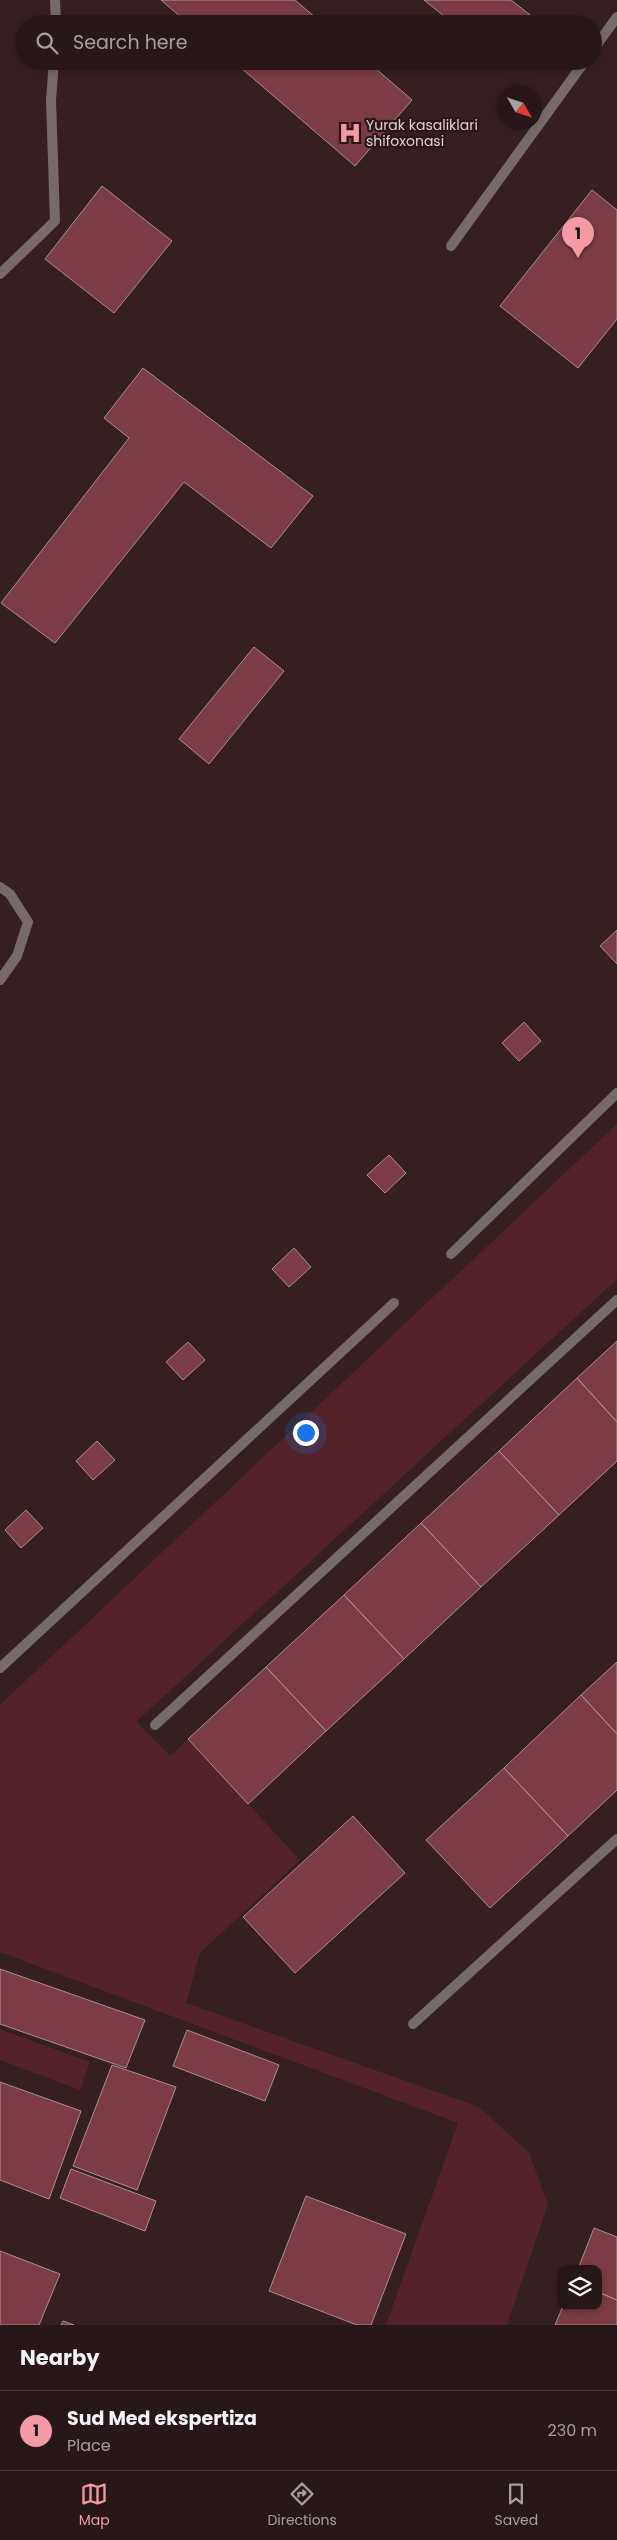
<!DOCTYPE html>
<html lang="en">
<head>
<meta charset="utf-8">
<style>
  :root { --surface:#281719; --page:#342426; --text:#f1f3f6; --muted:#a59fa2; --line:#443638; --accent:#f49aa4 }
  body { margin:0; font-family:Poppins,sans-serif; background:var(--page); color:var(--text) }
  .controls { position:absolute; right:15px; bottom:15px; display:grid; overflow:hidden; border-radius:10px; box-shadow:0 2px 8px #0003 }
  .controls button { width:45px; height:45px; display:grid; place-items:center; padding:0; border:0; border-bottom:1px solid var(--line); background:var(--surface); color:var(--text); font:25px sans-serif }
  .compass { position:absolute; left:497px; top:85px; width:45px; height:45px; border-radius:50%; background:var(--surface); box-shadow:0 2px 8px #0003; rotate:129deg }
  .you { position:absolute; left:305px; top:1432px; width:18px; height:18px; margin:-12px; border:4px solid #fff; border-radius:50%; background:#1a73e8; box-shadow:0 0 0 8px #1a73e833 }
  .badge { display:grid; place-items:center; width:32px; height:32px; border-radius:50%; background:var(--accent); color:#111; font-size:16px; font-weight:700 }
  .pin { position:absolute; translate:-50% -41px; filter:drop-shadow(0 1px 2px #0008) }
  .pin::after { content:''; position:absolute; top:26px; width:18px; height:15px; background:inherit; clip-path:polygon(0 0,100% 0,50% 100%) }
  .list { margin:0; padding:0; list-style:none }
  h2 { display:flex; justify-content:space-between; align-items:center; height:65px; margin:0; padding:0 20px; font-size:21px }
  h2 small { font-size:16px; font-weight:400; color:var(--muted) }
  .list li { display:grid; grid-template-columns:32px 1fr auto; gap:15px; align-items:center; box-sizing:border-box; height:80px; padding:0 20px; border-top:1px solid var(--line) }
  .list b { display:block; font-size:19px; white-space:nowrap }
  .list p { margin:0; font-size:16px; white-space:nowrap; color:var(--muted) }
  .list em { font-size:16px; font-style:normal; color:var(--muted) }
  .icon { flex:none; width:28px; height:28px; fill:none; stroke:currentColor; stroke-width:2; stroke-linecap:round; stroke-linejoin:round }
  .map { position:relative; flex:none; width:617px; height:2325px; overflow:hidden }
  .search { position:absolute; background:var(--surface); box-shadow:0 2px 8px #0003; left:15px; right:15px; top:15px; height:55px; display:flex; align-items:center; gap:12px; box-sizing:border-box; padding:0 18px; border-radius:28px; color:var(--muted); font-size:19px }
  .sheet { height:145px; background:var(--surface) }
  nav { display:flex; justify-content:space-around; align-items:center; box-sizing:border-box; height:70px; border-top:1px solid var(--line); background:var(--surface); font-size:14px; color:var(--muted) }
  nav a { display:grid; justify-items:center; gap:2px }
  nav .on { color:var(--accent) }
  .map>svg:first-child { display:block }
  .green { fill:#54232a }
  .building { fill:#7c3c45; stroke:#ac8e91 }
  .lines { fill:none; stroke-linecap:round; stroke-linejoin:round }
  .lane { stroke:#776a6b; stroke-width:10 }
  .street { stroke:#776a6b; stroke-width:10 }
  .labels { text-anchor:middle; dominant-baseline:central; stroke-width:4.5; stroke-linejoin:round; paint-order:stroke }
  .poi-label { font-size:14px; fill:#e0d0d1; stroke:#2b1518; text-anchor:start }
</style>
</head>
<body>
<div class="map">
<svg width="617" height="2325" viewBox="0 0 617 2325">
  <rect width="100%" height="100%" fill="#361f21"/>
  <path class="green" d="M617 1124V1279L136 1722 170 1756 188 1739 300 1860 200 1953 186 2003 479 2107 529 2153 548 2204 507 2325H386L458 2123 0 1952V1705Z
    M0 2029 90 2062 80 2090 0 2060Z"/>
  <path class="building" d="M161 0H295L323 24H189Z
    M424 0H511L539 22 454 24Z
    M233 61H367L412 100 355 166Z
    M102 186 172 241 114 313 45 259Z
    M592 190 617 210V319L578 368 500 306Z
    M143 368 313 496 271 548 184 482 55 643 1 603 129 438 104 418Z
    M254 647 284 671 209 764 179 739Z
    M617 930V964L600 946Z
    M524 1022 541 1041 519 1061 502 1043Z
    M389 1155 406 1173 385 1193 367 1175Z
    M294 1248 311 1267 289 1287 272 1269Z
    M617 1341V1422L577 1378Z
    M188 1342 205 1360 183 1380 166 1362Z
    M577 1378 617 1422V1461L559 1515 499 1451Z
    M97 1441 115 1460 93 1480 76 1461Z
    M499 1451 559 1515 481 1587 421 1523Z
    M26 1510 43 1528 21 1548 5 1530Z
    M421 1523 481 1587 404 1659 344 1595Z
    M344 1595 404 1659 326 1731 266 1667Z
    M617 1662V1734L581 1695Z
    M266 1667 326 1731 248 1804 188 1739Z
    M581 1695 617 1734V1790L568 1836 504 1768Z
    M504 1768 568 1836 490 1908 426 1840Z
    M353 1816 405 1873 295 1973 243 1917Z
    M0 1969 145 2020 126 2068 0 2024Z
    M187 2030 279 2065 265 2101 173 2066Z
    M112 2065 176 2087 137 2190 73 2166Z
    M0 2082 81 2111 49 2199 0 2180Z
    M71 2169 156 2201 145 2231 60 2198Z
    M306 2196 406 2234 371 2325H357L269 2291Z
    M594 2228 617 2237V2300L598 2292V2269H578Z
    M0 2251 60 2274 39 2325H0Z
    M598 2292 617 2300V2325H555L563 2306H598Z
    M63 2321 74 2325H61Z"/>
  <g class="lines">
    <path class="lane" d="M55 0 56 24
      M593 50 617 17
      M451 246 585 61
      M0 274 55 221 51 100 54 61
      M0 887 10 894 28 922 17 956 0 980
      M155 1725 617 1300
      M413 2024 617 1839"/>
    <path class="street" d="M451 1254 617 1093
      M0 1668 394 1303"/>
  </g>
  <defs>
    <symbol id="hospital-bare" viewBox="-9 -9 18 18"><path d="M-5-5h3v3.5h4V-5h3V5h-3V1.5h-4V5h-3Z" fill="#f49aa4" stroke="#2b1518" stroke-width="2.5" paint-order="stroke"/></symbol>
  </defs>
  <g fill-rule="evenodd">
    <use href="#hospital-bare" x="334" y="117" width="32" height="32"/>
  </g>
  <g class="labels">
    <g class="poi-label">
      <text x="366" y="125">Yurak kasaliklari<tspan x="366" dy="16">shifoxonasi</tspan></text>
    </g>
  </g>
</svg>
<div class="controls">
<button><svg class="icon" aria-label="layers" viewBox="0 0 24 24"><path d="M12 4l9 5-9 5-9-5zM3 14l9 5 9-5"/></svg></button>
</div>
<svg class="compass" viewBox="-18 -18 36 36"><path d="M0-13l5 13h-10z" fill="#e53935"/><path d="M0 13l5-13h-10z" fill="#a59fa2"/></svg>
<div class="you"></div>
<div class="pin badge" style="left:578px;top:258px">1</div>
<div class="search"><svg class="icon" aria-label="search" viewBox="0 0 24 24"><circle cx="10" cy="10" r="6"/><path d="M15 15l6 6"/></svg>Search here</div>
</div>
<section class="sheet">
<h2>Nearby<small></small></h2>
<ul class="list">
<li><span class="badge">1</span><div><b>Sud Med ekspertiza</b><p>Place</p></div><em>230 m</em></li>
</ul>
</section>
<nav>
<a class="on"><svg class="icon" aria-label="map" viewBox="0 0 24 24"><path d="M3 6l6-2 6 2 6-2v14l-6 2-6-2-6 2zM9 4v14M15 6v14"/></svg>Map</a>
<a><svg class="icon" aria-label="directions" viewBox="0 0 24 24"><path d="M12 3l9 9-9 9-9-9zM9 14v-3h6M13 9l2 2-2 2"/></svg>Directions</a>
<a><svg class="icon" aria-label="saved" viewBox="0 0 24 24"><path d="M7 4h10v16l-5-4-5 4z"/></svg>Saved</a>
</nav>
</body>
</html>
